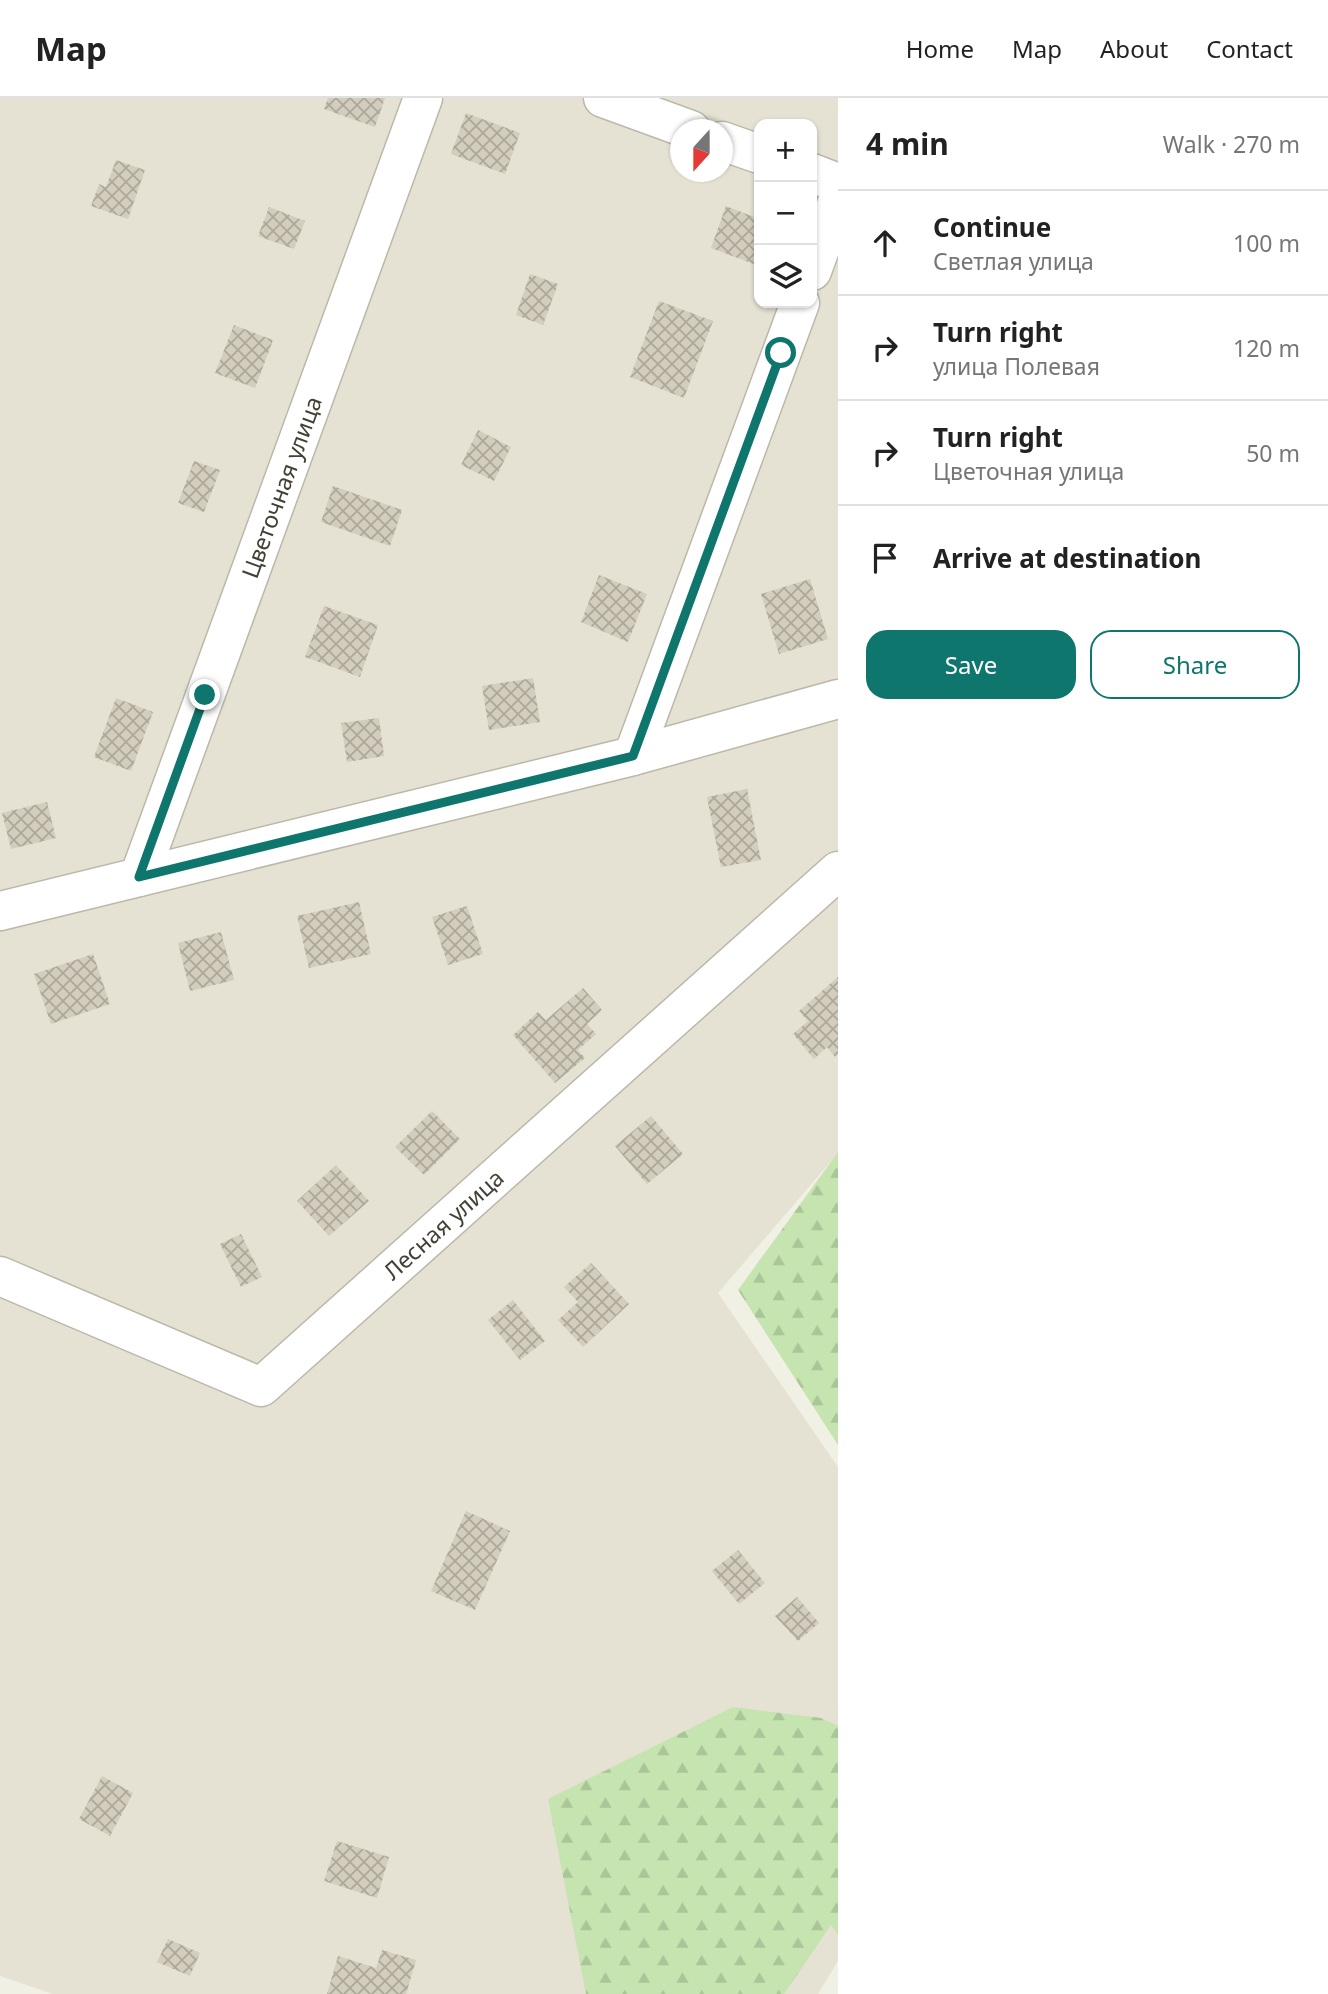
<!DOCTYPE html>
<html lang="en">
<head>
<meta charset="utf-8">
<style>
  :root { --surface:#fff; --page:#f6f6f6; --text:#222; --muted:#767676; --line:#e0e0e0; --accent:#0f766e }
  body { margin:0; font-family:"Noto Sans",sans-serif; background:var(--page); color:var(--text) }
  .controls { position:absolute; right:21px; top:21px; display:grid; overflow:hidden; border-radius:14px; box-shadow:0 2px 5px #0004 }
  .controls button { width:63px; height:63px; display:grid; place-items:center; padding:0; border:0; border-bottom:2px solid var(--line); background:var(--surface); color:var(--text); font:35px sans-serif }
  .compass { position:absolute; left:670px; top:21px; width:63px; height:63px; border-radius:50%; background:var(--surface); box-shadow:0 2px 5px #0004; rotate:201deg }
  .stop { position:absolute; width:21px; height:21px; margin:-16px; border:5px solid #0f766e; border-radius:50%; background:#fff }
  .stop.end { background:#0f766e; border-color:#fff; box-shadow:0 2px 7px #0008 }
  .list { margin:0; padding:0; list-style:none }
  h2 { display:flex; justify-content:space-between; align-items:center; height:91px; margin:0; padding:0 28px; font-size:30px }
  h2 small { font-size:23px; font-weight:400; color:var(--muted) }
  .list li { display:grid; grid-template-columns:46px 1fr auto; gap:21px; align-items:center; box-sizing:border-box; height:105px; padding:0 28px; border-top:2px solid var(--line) }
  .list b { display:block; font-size:26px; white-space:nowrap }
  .list p { margin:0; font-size:23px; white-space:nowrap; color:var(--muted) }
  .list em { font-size:23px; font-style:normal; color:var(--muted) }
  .actions { display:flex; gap:14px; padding:21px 28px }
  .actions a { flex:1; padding:16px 0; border:2px solid var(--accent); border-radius:21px; text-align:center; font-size:24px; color:var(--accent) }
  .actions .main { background:var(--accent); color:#fff }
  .icon { flex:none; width:38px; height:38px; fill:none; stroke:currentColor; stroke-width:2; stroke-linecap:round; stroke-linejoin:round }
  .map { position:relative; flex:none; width:838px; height:1896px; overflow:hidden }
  header { display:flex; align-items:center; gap:42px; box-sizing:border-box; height:98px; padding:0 35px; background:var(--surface); border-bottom:2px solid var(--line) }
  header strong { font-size:33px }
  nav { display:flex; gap:38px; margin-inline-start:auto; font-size:24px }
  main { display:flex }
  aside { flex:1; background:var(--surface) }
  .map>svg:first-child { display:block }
  .residential { fill:#e5e2d4; fill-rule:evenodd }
  .forest { fill:url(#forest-firs) }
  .building { fill:url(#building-cross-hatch) }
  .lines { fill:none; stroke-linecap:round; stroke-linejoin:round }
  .minor-casing { stroke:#bcb8a9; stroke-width:41 }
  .minor { stroke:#fff; stroke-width:38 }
  .route { stroke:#0f766e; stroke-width:9 }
  .labels { text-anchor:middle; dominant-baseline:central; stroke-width:6; stroke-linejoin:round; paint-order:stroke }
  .street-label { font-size:23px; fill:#444035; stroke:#fff }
</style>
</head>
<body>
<header>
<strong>Map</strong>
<nav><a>Home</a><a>Map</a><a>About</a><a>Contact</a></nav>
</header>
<main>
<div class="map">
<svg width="838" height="1896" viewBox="0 0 838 1896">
  <defs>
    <pattern id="forest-firs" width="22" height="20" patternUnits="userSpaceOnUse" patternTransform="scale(1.75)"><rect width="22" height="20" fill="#c5e4b0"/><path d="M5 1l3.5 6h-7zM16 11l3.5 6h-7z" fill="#aac598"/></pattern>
    <pattern id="building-cross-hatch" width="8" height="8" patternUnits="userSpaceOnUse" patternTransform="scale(1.75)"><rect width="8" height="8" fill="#d2cdbc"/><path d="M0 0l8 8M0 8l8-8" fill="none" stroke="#aca89a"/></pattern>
  </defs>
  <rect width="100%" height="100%" fill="#f1f0e5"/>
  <path class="residential" d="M0 0H838V1055L718 1195 838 1369V1863L818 1896H53L0 1878ZM759 26H812V205H759ZM680 32H722V74H680Z"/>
  <path class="forest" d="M838 1054V1347L738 1192Z
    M733 1609 821 1620 838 1628V1837L831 1827 784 1896H586L548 1701Z"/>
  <path class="building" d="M328 0H385L375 29 324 11Z
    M466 15 520 35 505 76 451 56Z
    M116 62 145 72 128 121 91 108 99 86 106 89Z
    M726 108 759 121V168L711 150Z
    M269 109 305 123 294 151 258 138Z
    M530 176 558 186 543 227 516 217Z
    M659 203 713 223 684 300 630 279Z
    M234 227 273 242 255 290 215 275Z
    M478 332 511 349 494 383 461 367Z
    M194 363 220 372 204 414 178 405Z
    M333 388 402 412 390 448 321 424Z
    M599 477 647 496 628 544 581 524Z
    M810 481 828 541 779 556 761 496Z
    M324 508 378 527 360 579 305 559Z
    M533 580 540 624 489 632 482 588Z
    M116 600 153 614 131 673 94 659Z
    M379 620 384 658 347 664 341 625Z
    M747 691 761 762 721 769 707 699Z
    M47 704 56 740 11 751 2 715Z
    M359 804 371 856 309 870 297 818Z
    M467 808 483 856 448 867 432 819Z
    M221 834 234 882 190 893 178 845Z
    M93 856 110 906 51 926 34 876Z
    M838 879V956L835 959 827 949 814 961 793 936 808 923 799 913Z
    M583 890 602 912 587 926 596 936 578 952 585 960 555 985 513 937 538 914 546 922Z
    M432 1013 460 1041 424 1077 395 1049Z
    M651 1018 683 1056 647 1086 615 1048Z
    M336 1067 369 1103 329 1138 297 1103Z
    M241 1136 262 1179 241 1189 220 1146Z
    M591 1165 629 1206 583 1249 558 1222 578 1204 564 1189Z
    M513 1202 545 1243 520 1262 488 1222Z
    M466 1413 510 1433 475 1512 431 1493Z
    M738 1452 765 1485 739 1506 712 1473Z
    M797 1499 819 1525 798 1543 775 1518Z
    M102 1678 133 1695 110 1738 79 1721Z
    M337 1743 389 1759 377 1800 324 1783Z
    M168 1841 200 1855 190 1878 157 1864Z
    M382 1852 416 1862 406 1896H327L338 1858 376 1870Z"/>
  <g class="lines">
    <defs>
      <g id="minor">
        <path d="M603 0 691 32"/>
        <path d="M722 43 759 56"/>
        <path d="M812 75 838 85"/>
        <path d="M812 173 838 102"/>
        <path d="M633 658 800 205"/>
        <path id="s1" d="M139 779 423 0"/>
        <path d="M0 813 633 658 838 601"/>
        <path id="s2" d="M0 1178 261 1289 838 773"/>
      </g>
    </defs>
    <use href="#minor" class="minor-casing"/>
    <use href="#minor" class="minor"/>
  </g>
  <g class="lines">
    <path class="route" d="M205 597 139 779 633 658 781 255"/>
  </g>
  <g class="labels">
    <g class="street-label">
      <text stroke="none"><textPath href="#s1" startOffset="415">Цветочная улица</textPath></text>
      <text stroke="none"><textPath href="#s2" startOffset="528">Лесная улица</textPath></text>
    </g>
  </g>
</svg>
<div class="controls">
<button>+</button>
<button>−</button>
<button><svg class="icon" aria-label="layers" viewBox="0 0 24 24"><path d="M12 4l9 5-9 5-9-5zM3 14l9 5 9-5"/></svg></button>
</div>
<svg class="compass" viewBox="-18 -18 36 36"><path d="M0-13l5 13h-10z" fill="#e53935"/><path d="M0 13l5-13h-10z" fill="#767676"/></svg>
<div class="stop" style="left:781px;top:255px"></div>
<div class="stop end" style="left:205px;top:597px"></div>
</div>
<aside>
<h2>4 min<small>Walk · 270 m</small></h2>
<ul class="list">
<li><svg class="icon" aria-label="ahead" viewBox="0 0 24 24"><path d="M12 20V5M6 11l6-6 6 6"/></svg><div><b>Continue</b><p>Светлая улица</p></div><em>100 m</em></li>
<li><svg class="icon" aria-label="right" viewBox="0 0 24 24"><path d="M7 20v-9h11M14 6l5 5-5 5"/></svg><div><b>Turn right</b><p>улица Полевая</p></div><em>120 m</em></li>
<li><svg class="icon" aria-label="right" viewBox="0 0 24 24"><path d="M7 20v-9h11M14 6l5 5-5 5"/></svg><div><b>Turn right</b><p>Цветочная улица</p></div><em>50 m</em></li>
<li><svg class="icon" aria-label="arrive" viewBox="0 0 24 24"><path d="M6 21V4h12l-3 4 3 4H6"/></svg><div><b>Arrive at destination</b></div></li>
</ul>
<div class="actions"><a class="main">Save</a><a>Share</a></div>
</aside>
</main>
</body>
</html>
